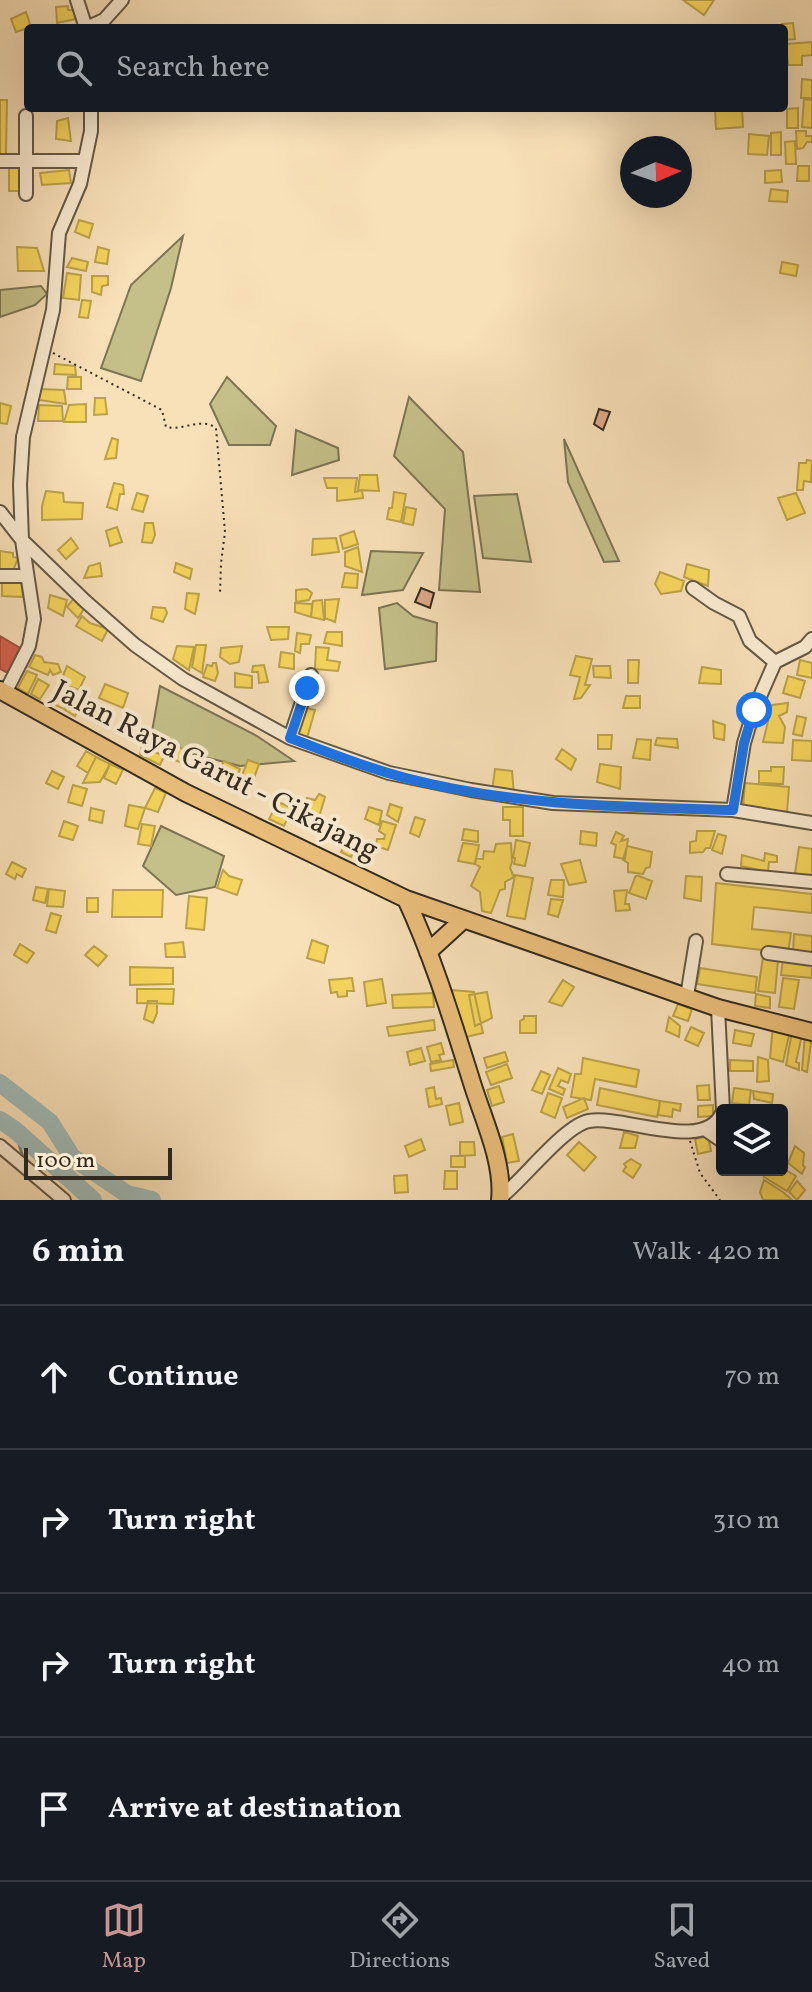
<!DOCTYPE html>
<html lang="en">
<head>
<meta charset="utf-8">
<style>
  :root { --surface:#171b24; --page:#20242c; --text:#f1f3f6; --muted:#9ea1a6; --line:#363941; --accent:#c59692 }
  body { margin:0; font-family:Vollkorn,serif; background:var(--page); color:var(--text) }
  .controls { position:absolute; right:24px; bottom:24px; display:grid; overflow:hidden; border-radius:8px; box-shadow:0 8px 32px #0002 }
  .controls button { width:72px; height:72px; display:grid; place-items:center; padding:0; border:0; border-bottom:2px solid var(--line); background:var(--surface); color:var(--text); font:40px sans-serif }
  .compass { position:absolute; left:620px; top:136px; width:72px; height:72px; border-radius:50%; background:var(--surface); box-shadow:0 8px 32px #0002; rotate:88deg }
  .scale { position:absolute; left:24px; bottom:20px; width:148px; box-sizing:border-box; padding-left:8px; border:4px solid #322a1f; border-top:0; font-size:22px; line-height:28px; white-space:nowrap; color:#322a1f; -webkit-text-stroke:6px #faebd1; paint-order:stroke }
  .stop { position:absolute; width:24px; height:24px; margin:-18px; border:6px solid #1a73e8; border-radius:50%; background:#fff }
  .stop.end { background:#1a73e8; border-color:#fff; box-shadow:0 2px 8px #0008 }
  .list { margin:0; padding:0; list-style:none }
  h2 { display:flex; justify-content:space-between; align-items:center; height:104px; margin:0; padding:0 32px; font-size:34px }
  h2 small { font-size:26px; font-weight:400; color:var(--muted) }
  .list li { display:grid; grid-template-columns:52px 1fr auto; gap:24px; align-items:center; box-sizing:border-box; height:144px; padding:0 32px; border-top:2px solid var(--line) }
  .list b { display:block; font-size:30px; white-space:nowrap }
  .list em { font-size:26px; font-style:normal; color:var(--muted) }
  .icon { flex:none; width:44px; height:44px; fill:none; stroke:currentColor; stroke-width:2; stroke-linecap:round; stroke-linejoin:round }
  .map { position:relative; flex:none; width:812px; height:1200px; overflow:hidden }
  .search { position:absolute; background:var(--surface); box-shadow:0 8px 32px #0002; left:24px; right:24px; top:24px; height:88px; display:flex; align-items:center; gap:20px; box-sizing:border-box; padding:0 28px; border-radius:8px; color:var(--muted); font-size:30px }
  .sheet { height:680px; background:var(--surface) }
  nav { display:flex; justify-content:space-around; align-items:center; box-sizing:border-box; height:112px; border-top:2px solid var(--line); background:var(--surface); font-size:22px; color:var(--muted) }
  nav a { display:grid; justify-items:center; gap:4px }
  nav .on { color:var(--accent) }
  .map>svg:first-child { display:block }
  .green { fill:#c5c089; stroke:#7c7554; stroke-width:2 }
  .homes { fill:#f6d55c; stroke:#bba24a; stroke-width:2 }
  .shops { fill:#d6604d; stroke:#a5503f; stroke-width:2 }
  .lines { fill:none; stroke-linecap:round; stroke-linejoin:round }
  .stream { stroke:#74817b; stroke-width:3 }
  .river { stroke:#a0bbb8; stroke-width:18 }
  .building { fill:#dfa98a; stroke:#322a1f; stroke-width:2 }
  .minor-casing { stroke:#645845; stroke-width:16 }
  .major-casing { stroke:#322a1f; stroke-width:20 }
  .path { stroke:#322a1f; stroke-width:2; stroke-dasharray:2 4; stroke-linecap:butt }
  .minor { stroke:#faebd1; stroke-width:12 }
  .major { stroke:#ecc07c; stroke-width:16 }
  .route { stroke:#1a73e8; stroke-width:10 }
  .labels { text-anchor:middle; dominant-baseline:central; stroke-width:8; stroke-linejoin:round; paint-order:stroke }
  .street-label { font-size:30px; fill:#322a1f; stroke:#faebd1 }
</style>
</head>
<body>
<div class="map">
<svg width="812" height="1200" viewBox="0 0 812 1200">
  <rect width="100%" height="100%" fill="#f8e0b8"/>
  <filter id="stains"><feTurbulence type="fractalNoise" baseFrequency=".0025" numOctaves="4"/><feColorMatrix values="0 0 0 0 .2 0 0 0 0 .09 0 0 0 0 .02 0 0 0 .5 -.17"/></filter>
  <radialGradient id="worn" r=".72"><stop offset=".6" stop-color="#630" stop-opacity="0"/><stop offset="1" stop-color="#630" stop-opacity=".3"/></radialGradient>
  <path class="green" d="M183 236 171 288 141 381 101 368 131 285Z
    M41 286 47 294 35 305 0 317V290Z
    M227 377 276 426 270 445H229L210 404Z
    M409 397 463 452 480 592 439 590 445 509 394 456Z
    M296 430 338 448 339 460 292 475Z
    M564 439 619 561 604 562 568 482Z
    M517 494 531 562 483 558 474 496Z
    M371 551 422 553H423L403 590 362 595Z
    M397 603 413 616 437 623 436 661 385 669 379 608Z
    M160 686 257 736 294 761 240 766 150 743Z
    M161 826 224 856 215 887 176 895 143 866Z"/>
  <path class="homes" d="M683 0H714L704 15Z
    M68 6V10H75L76 19 57 23 56 7Z
    M26 12 31 27 16 32 11 19Z
    M793 23 795 39 784 40 782 24Z
    M812 42V55L802 56V65H788L786 44Z
    M802 79 812 80V98H801Z
    M804 99 812 100V128L802 127Z
    M0 100H7L6 154H0Z
    M715 108H742L743 127 716 129Z
    M798 108V128H787V109Z
    M68 118 71 141 56 139 57 121Z
    M796 131H806V136H812V142H807L803 148 797 149Z
    M781 132V155H771V133Z
    M749 134 769 136 767 155 748 154Z
    M795 141 796 164H786L785 142Z
    M9 162H22L21 191H9Z
    M798 166H809V181H797Z
    M69 170 71 183 42 185 40 173Z
    M781 170 782 182 765 183V171Z
    M771 189 788 191 787 202 769 201Z
    M79 220 93 224 89 238 75 232Z
    M17 247 37 248 44 271H18Z
    M98 247 109 250 107 264 95 262Z
    M72 258 88 262 86 271 67 267Z
    M782 262 798 265 796 276 780 273Z
    M67 273 81 275 79 300 63 298Z
    M92 276H108V285L102 286 101 295 92 292Z
    M82 300 91 301 88 318 79 317Z
    M55 364 75 366 76 375 54 374Z
    M68 377H81V389H67Z
    M40 389 64 390 66 404 39 400Z
    M95 398H105L107 414 94 415Z
    M0 403 11 406 7 424 0 423Z
    M86 404V422H64L69 405Z
    M39 405 62 406 63 421H38Z
    M112 438 118 440 116 458 105 459Z
    M807 460 812 461 811 482 804 481 803 490H797L799 463H806Z
    M360 475H377L379 491 358 490Z
    M324 478H357L355 492 362 490 363 498 337 501V488H327Z
    M114 483 123 485 124 494H120L117 510 107 507Z
    M46 491 63 493 64 502 83 503 82 519 42 520V506Z
    M394 492 406 494 401 522 387 519 389 508H392Z
    M137 493 148 496 143 512 132 509Z
    M796 493 805 513 787 520 778 498Z
    M406 507 416 509 413 525 403 523Z
    M145 523H153L155 535 152 543 142 542Z
    M117 527 122 542 110 546 106 531Z
    M354 531 358 544 343 549 340 536Z
    M71 538 78 548 66 559 58 550Z
    M336 538 339 552 312 555 313 539Z
    M358 547 362 572 345 566V552Z
    M0 551 13 553V557L18 558 13 571 0 570Z
    M100 563 102 576 84 578 89 566Z
    M176 563 192 569 190 579 174 572Z
    M687 564 709 570 708 586 684 577Z
    M660 572 684 581 681 591 661 594 655 584Z
    M345 573 358 574 357 588 342 587Z
    M21 581 23 597 2 596V582Z
    M307 589 312 593 309 600 296 602V590Z
    M187 593 199 594 195 614 185 609Z
    M50 595 67 600 63 616 48 608Z
    M74 598 84 609 78 618 67 607Z
    M339 599 335 622 325 618V600Z
    M322 600 324 620 311 617 313 601Z
    M295 603 312 604 311 617 295 612Z
    M153 607 165 608 167 613 163 622 151 618Z
    M82 616 90 623 108 629 102 641 76 626Z
    M267 627H289L288 639 271 640Z
    M327 632H342V646L324 643Z
    M297 633 311 635 309 644H301L300 653 295 651Z
    M196 645H206L202 673 192 667Z
    M177 646 194 647 189 670 173 659Z
    M242 646 239 662 230 664 220 657 221 648Z
    M316 647 329 648 327 660 340 662 338 671 315 669Z
    M281 652 294 654V669L279 667Z
    M35 655 42 657 44 662 58 664 61 672 53 675 50 670 48 675 29 667Z
    M576 656 592 659 585 685H590L581 698 574 699 580 677 570 675Z
    M628 660H639L638 683H628Z
    M800 660 812 663V678L797 675Z
    M213 663H216L218 673 215 681 203 677 207 665 212 666Z
    M264 665 268 682 259 683 258 672H252L253 666Z
    M67 666 85 677 79 690 60 683Z
    M593 666H610L611 678 594 677Z
    M702 667 721 670V684L699 683Z
    M27 671 37 675 28 694 18 688Z
    M235 673 252 676V688L235 687Z
    M788 676 805 681 800 698 783 693Z
    M38 679 49 685 40 699 31 694Z
    M105 684 128 693 123 708 99 698Z
    M59 691 70 697 64 709 51 703Z
    M73 696 83 701 75 716 65 710Z
    M626 696H640V708H623Z
    M788 703 787 712 779 716 785 727 783 743 763 742 772 705Z
    M302 707 315 710 307 738 295 735Z
    M797 716 806 718 802 736 793 734Z
    M713 721 725 725 724 740 714 738Z
    M598 735H612L611 749H598Z
    M657 738 677 739 678 748 655 745Z
    M637 739 651 740 650 760 633 758Z
    M793 740 812 741V761L792 760Z
    M142 746 164 756 160 765 140 755Z
    M177 746 187 751 182 763 170 758Z
    M562 749 576 759 571 770 556 759Z
    M86 751 96 757 88 773 77 766Z
    M96 757 110 764 100 782 83 783Z
    M248 760 259 764 251 786 240 781Z
    M224 761 240 769 237 778 220 769Z
    M110 764 123 770 116 784 104 778Z
    M600 764 621 767 620 789 597 782Z
    M771 767H784L783 784 759 783V771H771Z
    M495 769 512 771 514 794 492 791Z
    M52 771 64 777 58 789 46 783Z
    M745 783 789 787 787 812 743 808Z
    M73 785 87 789 82 806 68 802Z
    M155 788 166 793 158 812 145 808Z
    M319 794 325 797 319 817 303 813 307 798 315 800Z
    M278 802 292 808 284 826 269 819Z
    M390 804 402 808 398 822 387 815Z
    M129 805 145 808 138 829 125 826Z
    M369 807 382 811 379 825 365 819Z
    M503 807H523V836H510V820H503Z
    M91 808 104 811 102 823 89 820Z
    M415 817 425 820 419 837 410 833Z
    M64 821 78 826 73 840 59 836Z
    M382 821 396 825 388 850 376 846 377 839H384L385 835 379 831Z
    M142 824 155 826 151 846 138 844Z
    M464 829 478 831V842L462 840Z
    M581 831 597 833 596 846 580 844Z
    M697 831H715L710 848H706L703 852 690 853V842L696 841Z
    M616 832 624 836 621 841 628 839 625 859 614 857 616 845 611 843Z
    M350 833 360 839 351 857 341 852Z
    M718 834 726 836 722 854 712 850Z
    M516 840 530 843 525 866 514 864 515 858H513Z
    M463 843 479 845 475 864 458 861Z
    M511 843 512 862 510 868 514 877 505 882V889L500 890 491 913 482 911 480 892 471 886 480 867 475 864 476 858 483 859 484 851 494 852 496 844Z
    M627 846 652 852 650 867 646 868 643 874 628 872V863L623 860Z
    M799 847 812 849V877L795 874Z
    M765 853 777 856V862H769L768 872 741 866 742 855 764 861Z
    M580 860 586 882 569 885 561 864Z
    M12 862 26 869 22 877 17 874 15 879 6 874Z
    M223 870 229 876 242 880 237 895 217 888Z
    M515 875 533 878 525 919 507 916Z
    M636 875 652 881 646 899 629 893Z
    M686 876 702 877 701 901 684 898Z
    M551 880H564L563 897 548 895Z
    M716 883 812 894V913L754 907 752 929 791 933 788 953 712 944Z
    M36 887 48 889 45 903 33 900Z
    M49 889 65 891 63 907 47 906Z
    M113 890H163L162 917H112Z
    M627 890 625 904H629L630 910 616 911 614 891Z
    M189 896 207 898 204 930 186 928Z
    M87 898H98V912H87Z
    M551 899 563 900 558 917 548 914Z
    M51 913 61 916 56 933 46 930Z
    M794 934 812 936V955L793 953Z
    M312 940 328 946 324 963 307 958Z
    M183 942 185 957H166L165 944Z
    M20 944 34 953 27 963 14 955Z
    M94 946 107 956 98 966 85 955Z
    M763 957 778 960 775 993 758 991Z
    M783 959 812 962V978L781 975Z
    M130 967 173 968V984L130 985Z
    M700 968 757 977 755 993 697 984Z
    M352 978 354 991H347V996L338 997 337 992 331 993 329 980Z
    M783 978 799 980 794 1009 779 1007Z
    M382 979 386 1003 367 1006 364 982Z
    M563 980 574 987 562 1006 549 1002Z
    M137 989H174L173 1004 137 1003Z
    M452 990 474 992 483 1033 462 1038Z
    M487 992 492 1018 475 1026 469 995Z
    M433 993 434 1007 393 1008 392 995Z
    M756 994 770 997V1008L755 1006Z
    M148 1001H157V1013L153 1023 144 1019Z
    M678 1004 692 1009 688 1021 673 1016Z
    M524 1016H536V1033H520V1021L524 1019Z
    M669 1017 680 1026 679 1037 666 1031Z
    M434 1020 435 1030 389 1036 387 1027Z
    M773 1025 790 1031 783 1062 770 1058Z
    M691 1027 704 1033 698 1046 685 1040Z
    M735 1030 754 1034 751 1046 733 1043Z
    M792 1032 802 1035 796 1062 799 1063V1070L786 1065Z
    M805 1035 812 1036 807 1072 802 1070Z
    M441 1043 444 1054 439 1055 441 1060 431 1062 427 1047Z
    M421 1048 425 1061 410 1065 407 1052Z
    M505 1052 508 1061 487 1068 484 1058Z
    M758 1057 768 1060 769 1081 757 1082Z
    M583 1058 639 1070 636 1087 595 1079 591 1100 571 1097 575 1074H581Z
    M453 1060 454 1067 431 1071 430 1064Z
    M730 1060 753 1061V1071H730Z
    M507 1064 512 1078 491 1085 486 1072Z
    M558 1068 571 1074 568 1083 561 1080 558 1086 565 1089 563 1095 549 1089Z
    M541 1071 550 1075 542 1094 532 1090Z
    M709 1085 710 1100H698L697 1086Z
    M499 1086 504 1102 492 1106 487 1090Z
    M434 1087 436 1099 441 1098 442 1104 429 1107 426 1089Z
    M600 1088 660 1101 657 1117 597 1105Z
    M734 1088 751 1090 749 1105 732 1103Z
    M753 1091 773 1094 772 1103 754 1099Z
    M548 1093 562 1098 555 1118 541 1112Z
    M584 1098 588 1109 567 1118 563 1107Z
    M660 1101 681 1104 680 1111 673 1109 672 1117 658 1115Z
    M459 1103 463 1122 450 1125 446 1106Z
    M713 1105V1116L698 1117V1106Z
    M624 1132 638 1136 635 1148H620Z
    M513 1134 519 1161 507 1163 502 1137Z
    M708 1136 711 1151 698 1154 695 1139Z
    M421 1139 425 1150 409 1157 405 1146Z
    M460 1142H474L475 1155 460 1156Z
    M579 1142 596 1157 584 1171 567 1155Z
    M795 1146 804 1153 803 1165 805 1167 802 1174 788 1163Z
    M451 1156H465V1167H451Z
    M631 1159 641 1165 633 1178 623 1171 626 1167 624 1164Z
    M782 1168 796 1176 787 1191 764 1177 768 1170H782Z
    M445 1171H457V1189H444Z
    M407 1175 408 1192 395 1193 394 1176Z
    M764 1180 783 1192 792 1200H763L760 1192Z
    M797 1181 805 1190 797 1200 789 1192Z"/>
  <path class="shops" d="M0 636 22 649 8 673 0 669Z"/>
  <g class="lines">
    <path class="stream" d="M15 1130 24 1161"/>
    <path class="river" d="M0 1083 50 1122 72 1157 127 1194 152 1200
      M0 1120 15 1130 93 1200"/>
  </g>
  <path class="building" d="M599 409 610 412 603 430 594 424Z
    M421 588 434 593 430 608 415 602Z"/>
  <g class="lines">
    <defs>
      <path id="minor" d="M77 0 86 28 104 20 122 0
        M0 161H84
        M26 194V116
        M0 512 22 540 85 601 135 645 183 679 290 738 389 773 471 790 553 803 733 810 812 823
        M0 576H27
        M693 588 714 603 739 616 750 641 775 662 805 647 812 639
        M5 693 29 646 34 619 22 540 20 484 23 437 53 310 59 233 80 184 91 131V108
        M290 738 311 675
        M733 810 744 743 754 710 775 662
        M727 874 812 882
        M768 953 812 959
        M687 996 696 941
        M718 1008 723 1110
        M706 1130 722 1141
        M0 1146 64 1200
        M501 1197C523 1180 565 1125 589 1121 624 1115 705 1153 722 1113"/>
      <path id="major" d="M0 690 186 793 406 899 718 1008 812 1032
        M406 899C434 959 453 1023 473 1086 484 1121 504 1163 500 1200
        M428 952 463 920"/>
    </defs>
    <use href="#minor" class="minor-casing"/>
    <use href="#major" class="major-casing"/>
    <path class="path" d="M53 353 162 410 166 427C183 431 201 417 216 428L225 532 221 563 220 593
      M690 1141 700 1173 720 1200"/>
    <use href="#minor" class="minor"/>
    <use href="#major" class="major"/>
  </g>
  <g class="lines">
    <path class="route" d="M307 688 290 738C328 752 366 768 406 778 513 806 624 807 733 810L744 743 754 710"/>
  </g>
  <g class="labels">
    <g class="street-label">
      <text transform="translate(215 771) rotate(27)">Jalan Raya Garut - Cikajang</text>
    </g>
  </g>
  <rect width="100%" height="100%" filter="url(#stains)"/>
  <rect width="100%" height="100%" fill="url(#worn)"/>
</svg>
<div class="controls">
<button><svg class="icon" aria-label="layers" viewBox="0 0 24 24"><path d="M12 4l9 5-9 5-9-5zM3 14l9 5 9-5"/></svg></button>
</div>
<svg class="compass" viewBox="-18 -18 36 36"><path d="M0-13l5 13h-10z" fill="#e53935"/><path d="M0 13l5-13h-10z" fill="#9ea1a6"/></svg>
<div class="scale">100 m</div>
<div class="stop" style="left:754px;top:710px"></div>
<div class="stop end" style="left:307px;top:688px"></div>
<div class="search"><svg class="icon" aria-label="search" viewBox="0 0 24 24"><circle cx="10" cy="10" r="6"/><path d="M15 15l6 6"/></svg>Search here</div>
</div>
<section class="sheet">
<h2>6 min<small>Walk · 420 m</small></h2>
<ul class="list">
<li><svg class="icon" aria-label="ahead" viewBox="0 0 24 24"><path d="M12 20V5M6 11l6-6 6 6"/></svg><div><b>Continue</b></div><em>70 m</em></li>
<li><svg class="icon" aria-label="right" viewBox="0 0 24 24"><path d="M7 20v-9h11M14 6l5 5-5 5"/></svg><div><b>Turn right</b></div><em>310 m</em></li>
<li><svg class="icon" aria-label="right" viewBox="0 0 24 24"><path d="M7 20v-9h11M14 6l5 5-5 5"/></svg><div><b>Turn right</b></div><em>40 m</em></li>
<li><svg class="icon" aria-label="arrive" viewBox="0 0 24 24"><path d="M6 21V4h12l-3 4 3 4H6"/></svg><div><b>Arrive at destination</b></div></li>
</ul>
</section>
<nav>
<a class="on"><svg class="icon" aria-label="map" viewBox="0 0 24 24"><path d="M3 6l6-2 6 2 6-2v14l-6 2-6-2-6 2zM9 4v14M15 6v14"/></svg>Map</a>
<a><svg class="icon" aria-label="directions" viewBox="0 0 24 24"><path d="M12 3l9 9-9 9-9-9zM9 14v-3h6M13 9l2 2-2 2"/></svg>Directions</a>
<a><svg class="icon" aria-label="saved" viewBox="0 0 24 24"><path d="M7 4h10v16l-5-4-5 4z"/></svg>Saved</a>
</nav>
</body>
</html>
